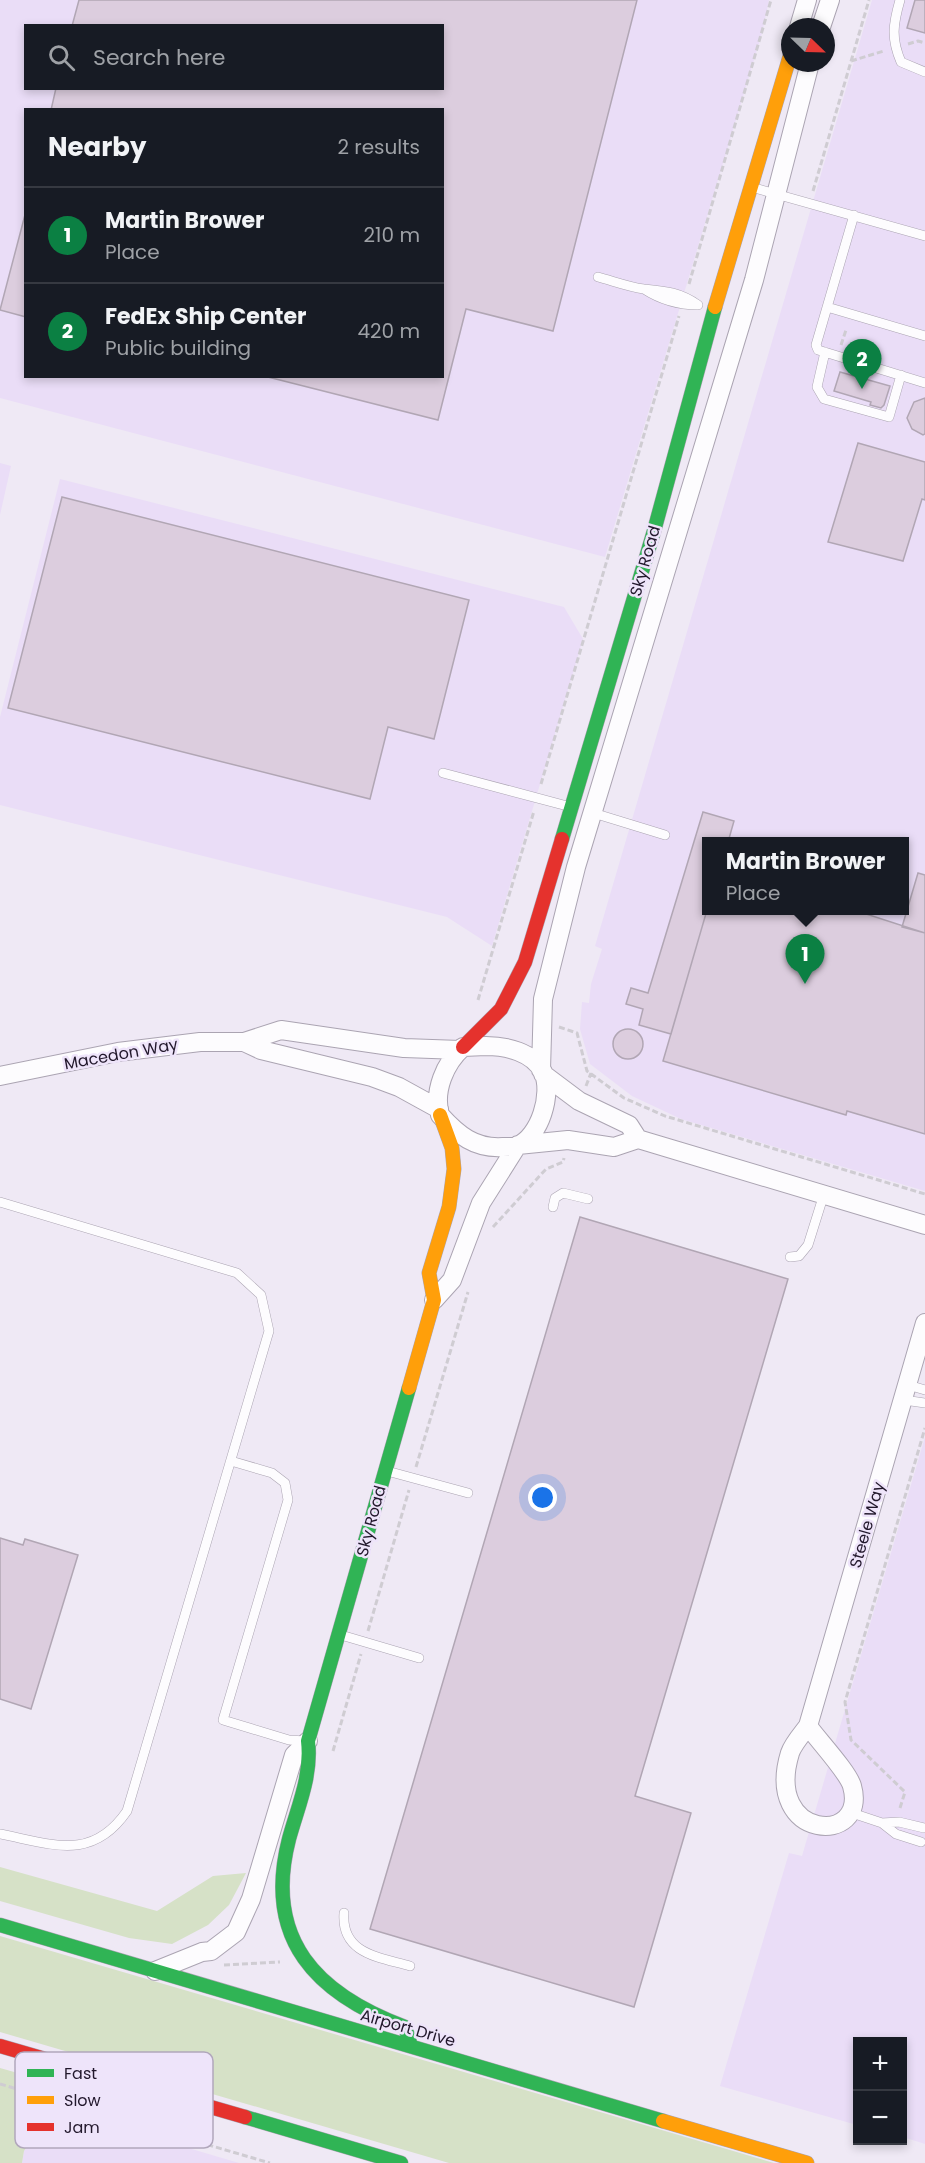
<!DOCTYPE html>
<html lang="en">
<head>
<meta charset="utf-8">
<style>
  :root { --surface:#171b24; --page:#242831; --text:#f1f3f6; --muted:#9ea1a6; --line:#363941; --accent:#0b8043 }
  body { margin:0; font-family:Poppins,sans-serif; background:var(--page); color:var(--text) }
  .controls { position:absolute; right:18px; bottom:18px; display:grid; overflow:hidden; border-radius:0px; box-shadow:0 3px 9px #0003 }
  .controls button { width:54px; height:54px; display:grid; place-items:center; padding:0; border:0; border-bottom:2px solid var(--line); background:var(--surface); color:var(--text); font:30px sans-serif }
  .compass { position:absolute; left:781px; top:18px; width:54px; height:54px; border-radius:50%; background:var(--surface); box-shadow:0 3px 9px #0003; rotate:113deg }
  .you { position:absolute; left:543px; top:1498px; width:21px; height:21px; margin:-15px; border:4px solid #fff; border-radius:50%; background:#1a73e8; box-shadow:0 0 0 9px #1a73e833 }
  .badge { display:grid; place-items:center; width:39px; height:39px; border-radius:50%; background:var(--accent); color:#fff; font-size:20px; font-weight:700 }
  .pin { position:absolute; translate:-50% -50px; filter:drop-shadow(0 2px 3px #0008) }
  .pin::after { content:''; position:absolute; top:32px; width:21px; height:18px; background:inherit; clip-path:polygon(0 0,100% 0,50% 100%) }
  .popup { position:absolute; left:702px; top:837px; width:207px; height:78px; box-sizing:border-box; display:grid; place-content:center; border-radius:0px; background:var(--surface); filter:drop-shadow(0 2px 4px #0005); font-size:20px; white-space:nowrap; color:var(--muted) }
  .popup b { font-size:22px; color:var(--text) }
  .popup::after { content:''; position:absolute; left:50%; top:100%; margin-left:-12px; border:12px solid transparent; border-top-color:var(--surface) }
  .list { margin:0; padding:0; list-style:none }
  h2 { display:flex; justify-content:space-between; align-items:center; height:78px; margin:0; padding:0 24px; font-size:26px }
  h2 small { font-size:20px; font-weight:400; color:var(--muted) }
  .list li { display:grid; grid-template-columns:39px 1fr auto; gap:18px; align-items:center; box-sizing:border-box; height:96px; padding:0 24px; border-top:2px solid var(--line) }
  .list b { display:block; font-size:22px; white-space:nowrap }
  .list p { margin:0; font-size:20px; white-space:nowrap; color:var(--muted) }
  .list em { font-size:20px; font-style:normal; color:var(--muted) }
  .icon { flex:none; width:33px; height:33px; fill:none; stroke:currentColor; stroke-width:2; stroke-linecap:round; stroke-linejoin:round }
  .map { position:relative; flex:none; width:925px; height:2163px; overflow:hidden }
  .search { position:absolute; background:var(--surface); box-shadow:0 3px 9px #0003; left:24px; top:24px; width:420px; height:66px; display:flex; align-items:center; gap:15px; box-sizing:border-box; padding:0 21px; border-radius:0px; color:var(--muted); font-size:22px }
  .panel { position:absolute; background:var(--surface); box-shadow:0 3px 9px #0003; left:24px; top:108px; width:420px; height:270px; border-radius:0px }
  .map>svg:first-child { display:block }
  .built { fill:#eaddf7; fill-rule:evenodd }
  .green { fill:#d6e1c7 }
  .building { fill:#dccdde; stroke:#b1a6b4; stroke-width:1.5 }
  .lines { fill:none; stroke-linecap:round; stroke-linejoin:round }
  .lane-casing { stroke:#aba4b2; stroke-width:10 }
  .street-casing { stroke:#aba4b2; stroke-width:20 }
  .fast-casing { stroke:#aba4b2; stroke-width:15 }
  .slow-casing { stroke:#aba4b2; stroke-width:15 }
  .jam-casing { stroke:#aba4b2; stroke-width:15 }
  .path { stroke:#cfccd2; stroke-width:3; stroke-dasharray:6 3; stroke-linecap:butt }
  .lane { stroke:#fdfcfe; stroke-width:9 }
  .street { stroke:#fdfcfe; stroke-width:18 }
  .fast { stroke:#30b455; stroke-width:14 }
  .slow { stroke:#ff9f0a; stroke-width:14 }
  .jam { stroke:#e5322d; stroke-width:14 }
  .labels { text-anchor:middle; dominant-baseline:central; stroke-width:5; stroke-linejoin:round; paint-order:stroke }
  .street-label { font-size:16px; fill:#22182c; stroke:#eee4fa }
  .key { fill:#eee4fa; stroke:#b1a7bc; stroke-width:1.5 }
  .key-label { font-size:16px; fill:#22182c }
</style>
</head>
<body>
<div class="map">
<svg width="925" height="2163" viewBox="0 0 925 2163">
  <rect width="100%" height="100%" fill="#efe9f5"/>
  <path class="built" d="M0 0H769L762 33 605 557 0 398ZM26 26H442V88H26ZM26 110H442V376H26Z
    M872 0H925V1191L681 1119 632 1096 590 1064 580 1029 582 1002 589 1003 591 984 602 949 595 946ZM706 842H904V910H706Z
    M0 463 11 466 0 515Z
    M60 479 564 607 583 639 492 946 447 917 0 805V717Z
    M925 1437V2144L903 2137 902 2042H858L857 2125 720 2086 789 1853 802 1856Z
    M50 2110 168 2142 239 2163H22L24 2151Z"/>
  <path class="green" d="M0 1867 157 1911 213 1876 246 1873 229 1905 208 1925 172 1944 129 1938 0 1901Z
    M0 1936 774 2163H449L0 2032Z
    M0 2068 53 2083 50 2110 24 2151 22 2163H0Z"/>
  <path class="building" d="M79 0H637L553 331 466 309 438 420 264 376H442V110H51L56 88H442V26H72Z
    M915 0H925V33L907 28Z
    M26 211V317L0 310Z
    M840 372 890 386 884 405 881 408 870 405 871 402 834 391Z
    M925 398V434L923 435 912 429 907 418 914 402Z
    M858 443 925 462V500L922 499 903 561 828 542Z
    M62 497 469 600 434 739 388 727 370 799 8 708Z
    M703 812 734 821 728 842H706L707 910 671 1034 639 1025 643 1009 626 1004 631 988 648 993Z
    M918 873 925 875V933L902 927Z
    M707 910H854L925 933V1134L847 1111 846 1115 663 1061Z
    M613 1044a15 15 0 1 1 30 0a15 15 0 1 1-30 0Z
    M580 1217 788 1279 635 1796 691 1813 634 2007 370 1929Z
    M0 1538 23 1545 25 1539 78 1555 31 1709 0 1699Z"/>
  <g class="lines">
    <defs>
      <path id="lane" d="M900 0C893 24 891 39 901 62L925 72
        M751 187 925 236
        M854 215 816 345 818 350 925 383
        M598 277C613 281 629 287 644 289 665 291 680 292 698 305
        M644 289C661 300 677 305 698 305
        M827 307 925 336
        M825 352 817 387 824 399 889 417 901 375
        M443 773 571 807
        M590 812 665 835
        M0 1202 237 1273 261 1295 269 1331 127 1811C92 1862 52 1844 0 1834
        M553 1207 555 1198 563 1193 588 1199
        M790 1257 799 1256 808 1245 824 1194
        M908 1385 925 1390
        M904 1400 925 1403
        M231 1461 272 1473 285 1483 288 1500 223 1720 289 1740 305 1741
        M387 1471 468 1493
        M341 1635 419 1658
        M849 1812 882 1823 899 1822 924 1828
        M882 1823 896 1834 921 1842
        M344 1913C341 1954 379 1957 410 1966"/>
      <path id="street" d="M799 27 807 0
        M821 27 830 0
        M244 1042 261 1050 372 1077 399 1087 439 1109
        M486 1046C506 1046 533 1052 543 1072 553 1093 540 1137 517 1146 514 1147 507 1147 503 1147 475 1149 458 1135 440 1115 433 1091 445 1063 463 1047Z
        M541 1070 543 999 576 867 754 280 810 63
        M543 1074 579 1101 629 1125 638 1139
        M0 1076 118 1052 200 1042H244L281 1030 404 1048 460 1050
        M518 1145 568 1140 614 1147 638 1139 925 1225
        M434 1300 452 1280 481 1203 517 1146
        M808 1726C818 1740 848 1772 852 1786 869 1846 763 1841 790 1753 793 1744 802 1734 808 1726L925 1323
        M155 1971 202 1952 211 1951 236 1932 251 1899 294 1755 308 1741"/>
      <path id="fast" d="M562 839 654 531 715 307
        M409 1388 308 1741C312 1776 298 1806 289 1839 263 1940 317 1994 405 2027L411 2046
        M0 1925 663 2121
        M245 2117 401 2163"/>
      <path id="slow" d="M715 307 790 56
        M409 1388 434 1300 429 1273 449 1207 454 1169 452 1148 440 1115
        M663 2121 807 2163"/>
      <path id="jam" d="M463 1047 501 1009 525 962 562 839
        M0 2046 245 2117"/>
    </defs>
    <use href="#lane" class="lane-casing"/>
    <use href="#street" class="street-casing"/>
    <use href="#fast" class="fast-casing"/>
    <use href="#slow" class="slow-casing"/>
    <use href="#jam" class="jam-casing"/>
    <path class="path" d="M908 44 918 41 925 43
      M851 61 884 51
      M813 191 869 0
      M689 284 771 0
      M841 345 846 330
      M541 784 679 316
      M478 1000 534 811
      M559 1027 577 1033 587 1071 624 1098 665 1116 925 1194
      M586 1086 591 1073
      M493 1227 546 1169 563 1162 564 1158
      M416 1467 468 1292
      M368 1631 409 1490
      M333 1751 361 1654
      M900 1808 905 1792 851 1740 845 1702 925 1428
      M224 1965 280 1962
      M0 2084 270 2163"/>
    <use href="#lane" class="lane"/>
    <use href="#street" class="street"/>
    <use href="#fast" class="fast"/>
    <use href="#slow" class="slow"/>
    <use href="#jam" class="jam"/>
  </g>
  <g class="labels">
    <g class="street-label">
      <text transform="translate(645 561) rotate(-74)">Sky Road</text>
      <text transform="translate(121 1054) rotate(-10)">Macedon Way</text>
      <text transform="translate(371 1521) rotate(-75)">Sky Road</text>
      <text transform="translate(867 1525) rotate(-74)">Steele Way</text>
      <text transform="translate(408 2028) rotate(16)">Airport Drive</text>
    </g>
  </g>
  <rect x="15" y="2052" width="198" height="96" rx="9" class="key"/>
  <rect x="27" y="2069" width="27" height="8" fill="#30b455"/>
  <rect x="27" y="2096" width="27" height="8" fill="#ff9f0a"/>
  <rect x="27" y="2123" width="27" height="8" fill="#e5322d"/>
  <g class="key-label">
    <text x="64" y="2079">Fast</text>
    <text x="64" y="2106">Slow</text>
    <text x="64" y="2133">Jam</text>
  </g>
</svg>
<div class="controls">
<button>+</button>
<button>−</button>
</div>
<svg class="compass" viewBox="-18 -18 36 36"><path d="M0-13l5 13h-10z" fill="#e53935"/><path d="M0 13l5-13h-10z" fill="#9ea1a6"/></svg>
<div class="you"></div>
<div class="pin badge" style="left:805px;top:984px">1</div>
<div class="popup"><b>Martin Brower</b>Place</div>
<div class="pin badge" style="left:862px;top:389px">2</div>
<div class="search"><svg class="icon" aria-label="search" viewBox="0 0 24 24"><circle cx="10" cy="10" r="6"/><path d="M15 15l6 6"/></svg>Search here</div>
<section class="panel">
<h2>Nearby<small>2 results</small></h2>
<ul class="list">
<li><span class="badge">1</span><div><b>Martin Brower</b><p>Place</p></div><em>210 m</em></li>
<li><span class="badge">2</span><div><b>FedEx Ship Center</b><p>Public building</p></div><em>420 m</em></li>
</ul>
</section>
</div>
</body>
</html>
